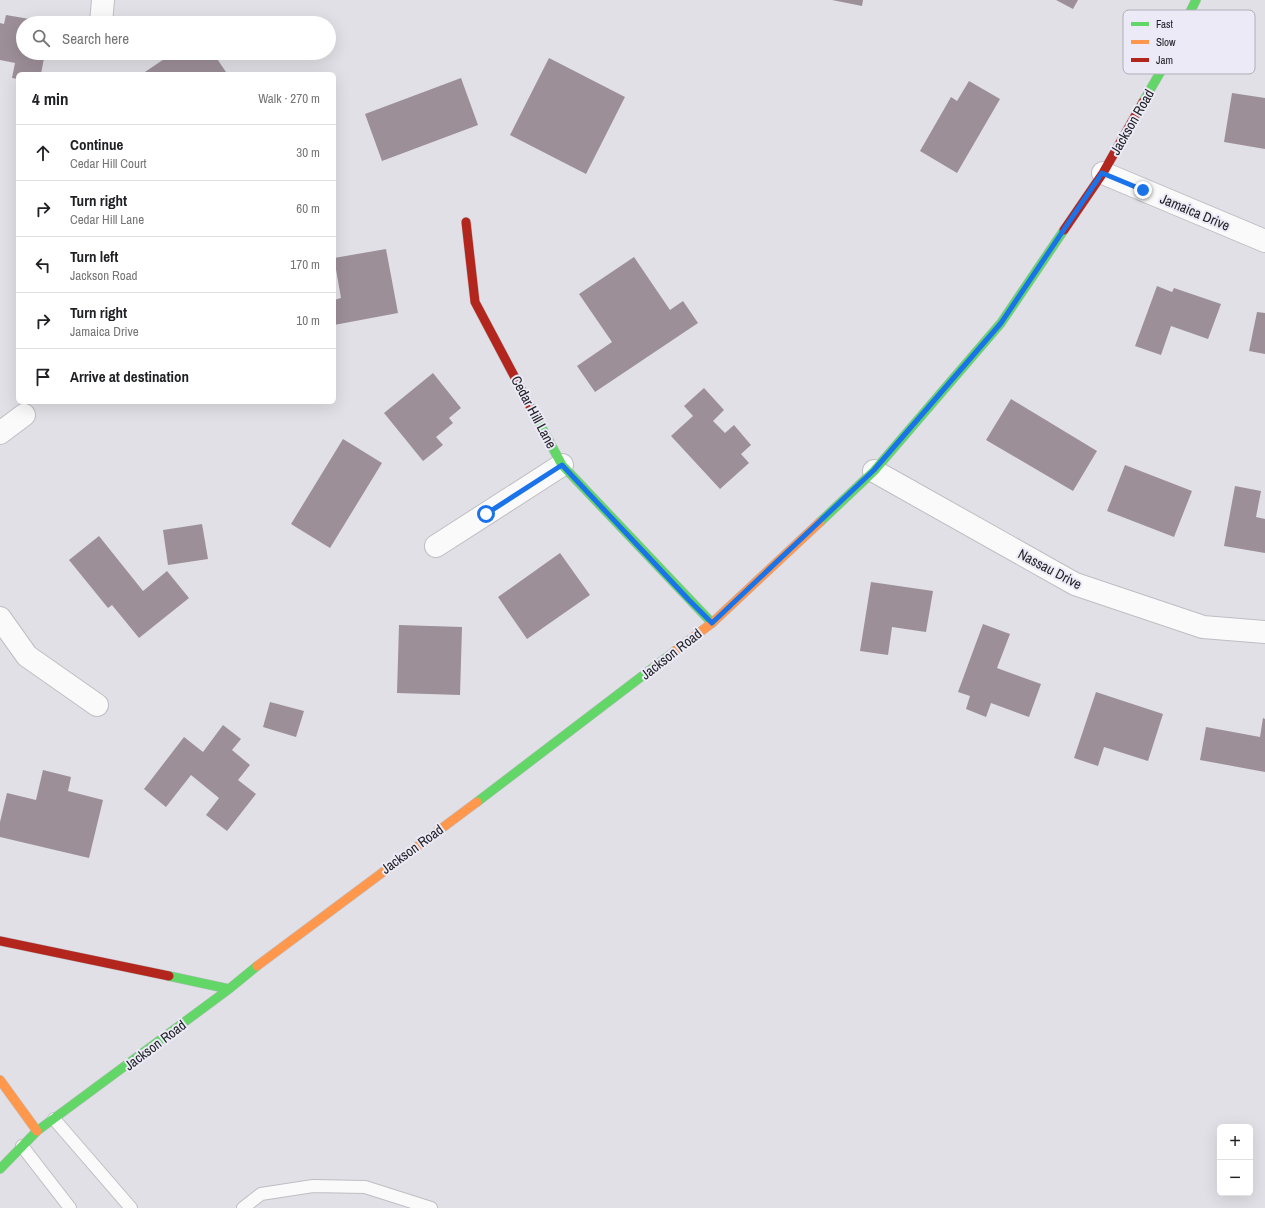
<!DOCTYPE html>
<html lang="en">
<head>
<meta charset="utf-8">
<style>
  :root { --surface:#fff; --page:#f2f2f2; --text:#202124; --muted:#757577; --line:#e0e0e0 }
  body { margin:0; font-family:"Archivo Narrow",sans-serif; background:var(--page); color:var(--text) }
  .controls { position:absolute; right:12px; bottom:12px; display:grid; overflow:hidden; border-radius:6px; box-shadow:0 4px 16px #0002 }
  .controls button { width:36px; height:36px; display:grid; place-items:center; padding:0; border:0; border-bottom:1px solid var(--line); background:var(--surface); color:var(--text); font:20px sans-serif }
  .stop { position:absolute; width:12px; height:12px; margin:-9px; border:3px solid #1a73e8; border-radius:50%; background:#fff }
  .stop.end { background:#1a73e8; border-color:#fff; box-shadow:0 1px 4px #0008 }
  .list { margin:0; padding:0; list-style:none }
  h2 { display:flex; justify-content:space-between; align-items:center; height:52px; margin:0; padding:0 16px; font-size:17px }
  h2 small { font-size:13px; font-weight:400; color:var(--muted) }
  .list li { display:grid; grid-template-columns:26px 1fr auto; gap:12px; align-items:center; box-sizing:border-box; height:56px; padding:0 16px; border-top:1px solid var(--line) }
  .list b { display:block; font-size:15px; white-space:nowrap }
  .list p { margin:0; font-size:13px; white-space:nowrap; color:var(--muted) }
  .list em { font-size:13px; font-style:normal; color:var(--muted) }
  .icon { flex:none; width:22px; height:22px; fill:none; stroke:currentColor; stroke-width:2; stroke-linecap:round; stroke-linejoin:round }
  .map { position:relative; flex:none; width:1265px; height:1208px; overflow:hidden }
  .search { position:absolute; background:var(--surface); box-shadow:0 4px 16px #0002; left:16px; top:16px; width:320px; height:44px; display:flex; align-items:center; gap:10px; box-sizing:border-box; padding:0 14px; border-radius:22px; color:var(--muted); font-size:15px }
  .panel { position:absolute; background:var(--surface); box-shadow:0 4px 16px #0002; left:16px; top:72px; width:320px; height:332px; border-radius:6px }
  .map>svg:first-child { display:block }
  .building { fill:#9d8f98 }
  .lines { fill:none; stroke-linecap:round; stroke-linejoin:round }
  .lane-casing { stroke:#bebec3; stroke-width:14 }
  .street-casing { stroke:#bebec3; stroke-width:24 }
  .fast-casing { stroke:#bebec3; stroke-width:10 }
  .slow-casing { stroke:#bebec3; stroke-width:10 }
  .jam-casing { stroke:#bebec3; stroke-width:10 }
  .lane { stroke:#fafafb; stroke-width:12 }
  .street { stroke:#fafafb; stroke-width:22 }
  .fast { stroke:#63d668; stroke-width:9 }
  .slow { stroke:#ff974d; stroke-width:9 }
  .jam { stroke:#b3261e; stroke-width:9 }
  .route { stroke:#1a73e8; stroke-width:5 }
  .labels { text-anchor:middle; dominant-baseline:central; stroke-width:4; stroke-linejoin:round; paint-order:stroke }
  .street-label { font-size:14px; fill:#222227; stroke:#ebeaf6 }
  .key { fill:#ebeaf6; stroke:#afaeb8; stroke-width:1 }
  .key-label { font-size:11px; fill:#222227 }
</style>
</head>
<body>
<div class="map">
<svg width="1265" height="1208" viewBox="0 0 1265 1208">
  <rect width="100%" height="100%" fill="#e0e0e6"/>
  <path class="building" d="M832 0H863L862 6Z
    M1056 0H1078L1073 9Z
    M6 15 47 22 23 23V53H45L41 74H18V79L12 78 15 63 0 60V23L4 24Z
    M173 53H180L183 56 187 53H213L226 72 222 74H142Z
    M549 58 625 97 586 174 510 135Z
    M461 78 478 125 382 161 365 114Z
    M969 81 1000 99 957 173 920 151 951 97 957 101Z
    M1232 93 1265 98V149L1224 142Z
    M386 249 398 313 334 325V300L341 298 334 258Z
    M634 257 670 310 683 301 698 323 595 392 577 366 612 342 579 294Z
    M1157 286 1172 292 1174 288 1221 304 1208 339 1171 326 1161 355 1135 346Z
    M1257 312 1265 313V354L1249 351Z
    M433 373 461 408 449 418 453 423 436 437 443 445 423 461 384 413Z
    M704 388 724 410 713 421 725 433 734 425 751 445 741 454 749 463 720 489 671 436 693 416 684 406Z
    M1011 399 1097 451 1073 491 986 440Z
    M343 439 382 463 330 548 291 524Z
    M1125 465 1192 491 1174 537 1107 511Z
    M1235 486 1261 491 1256 517 1265 519V553L1224 546Z
    M202 524 208 559 168 565 163 530Z
    M99 536 143 591 167 571 189 598 139 638 112 605 108 608 69 560Z
    M560 553 590 595 527 639 498 597Z
    M871 582 933 591 926 632 892 627 888 655 860 651Z
    M983 624 1010 634 997 668 1041 684 1029 717 991 703 986 717 966 709 970 696 958 692Z
    M399 625 462 627 460 695 397 693Z
    M1096 692 1163 714 1148 761 1104 747 1098 766 1074 758Z
    M270 702 304 711 296 737 263 727Z
    M1263 718 1265 719V772L1200 760 1206 727 1260 737Z
    M223 725 241 739 232 750 250 765 238 780 256 794 227 831 206 815 219 798 191 775 166 807 144 789 184 737 203 752Z
    M43 770 71 777 68 791 103 800 89 858 0 837V822L7 793 36 800Z"/>
  <g class="lines">
    <defs>
      <path id="lane" d="M54 1119 131 1208
        M22 1146 70 1208
        M243 1208 261 1194 313 1186 365 1187 431 1208"/>
      <path id="street" d="M101 23 103 0
        M1103 173 1265 241
        M0 433 24 415
        M874 471 1075 584 1203 627 1265 632
        M436 546 562 465
        M0 618 27 656 97 705"/>
      <path id="fast" d="M1143 102 1161 71 1196 0
        M530 406 562 465 712 623
        M820 522 874 471 1001 323 1064 230
        M477 802 675 651
        M169 976 229 989
        M0 1169 37 1131 229 989 257 966"/>
      <path id="slow" d="M675 651 712 623 820 522
        M257 966 477 802
        M0 1080 37 1131"/>
      <path id="jam" d="M466 222 475 302 530 406
        M1064 230 1103 173 1143 102
        M0 941 169 976"/>
    </defs>
    <use href="#lane" class="lane-casing"/>
    <use href="#street" class="street-casing"/>
    <use href="#fast" class="fast-casing"/>
    <use href="#slow" class="slow-casing"/>
    <use href="#jam" class="jam-casing"/>
    <use href="#lane" class="lane"/>
    <use href="#street" class="street"/>
    <use href="#fast" class="fast"/>
    <use href="#slow" class="slow"/>
    <use href="#jam" class="jam"/>
  </g>
  <g class="lines">
    <path class="route" d="M486 514 562 465 689 600 712 623 874 470 1001 323 1102 173 1143 190"/>
  </g>
  <g class="labels">
    <g class="street-label">
      <text transform="translate(1132 122) rotate(-60)">Jackson Road</text>
      <text transform="translate(1195 212) rotate(23)">Jamaica Drive</text>
      <text transform="translate(534 412) rotate(62)">Cedar Hill Lane</text>
      <text transform="translate(1050 569) rotate(28)">Nassau Drive</text>
      <text transform="translate(671 654) rotate(-38)">Jackson Road</text>
      <text transform="translate(412 849) rotate(-36)">Jackson Road</text>
      <text transform="translate(155 1045) rotate(-37)">Jackson Road</text>
    </g>
  </g>
  <rect x="1123" y="10" width="132" height="64" rx="6" class="key"/>
  <rect x="1131" y="22" width="18" height="4" fill="#63d668"/>
  <rect x="1131" y="40" width="18" height="4" fill="#ff974d"/>
  <rect x="1131" y="58" width="18" height="4" fill="#b3261e"/>
  <g class="key-label">
    <text x="1156" y="28">Fast</text>
    <text x="1156" y="46">Slow</text>
    <text x="1156" y="64">Jam</text>
  </g>
</svg>
<div class="controls">
<button>+</button>
<button>−</button>
</div>
<div class="stop" style="left:486px;top:514px"></div>
<div class="stop end" style="left:1143px;top:190px"></div>
<div class="search"><svg class="icon" aria-label="search" viewBox="0 0 24 24"><circle cx="10" cy="10" r="6"/><path d="M15 15l6 6"/></svg>Search here</div>
<section class="panel">
<h2>4 min<small>Walk · 270 m</small></h2>
<ul class="list">
<li><svg class="icon" aria-label="ahead" viewBox="0 0 24 24"><path d="M12 20V5M6 11l6-6 6 6"/></svg><div><b>Continue</b><p>Cedar Hill Court</p></div><em>30 m</em></li>
<li><svg class="icon" aria-label="right" viewBox="0 0 24 24"><path d="M7 20v-9h11M14 6l5 5-5 5"/></svg><div><b>Turn right</b><p>Cedar Hill Lane</p></div><em>60 m</em></li>
<li><svg class="icon" aria-label="left" viewBox="0 0 24 24"><path d="M17 20v-9H6M10 6l-5 5 5 5"/></svg><div><b>Turn left</b><p>Jackson Road</p></div><em>170 m</em></li>
<li><svg class="icon" aria-label="right" viewBox="0 0 24 24"><path d="M7 20v-9h11M14 6l5 5-5 5"/></svg><div><b>Turn right</b><p>Jamaica Drive</p></div><em>10 m</em></li>
<li><svg class="icon" aria-label="arrive" viewBox="0 0 24 24"><path d="M6 21V4h12l-3 4 3 4H6"/></svg><div><b>Arrive at destination</b></div></li>
</ul>
</section>
</div>
</body>
</html>
